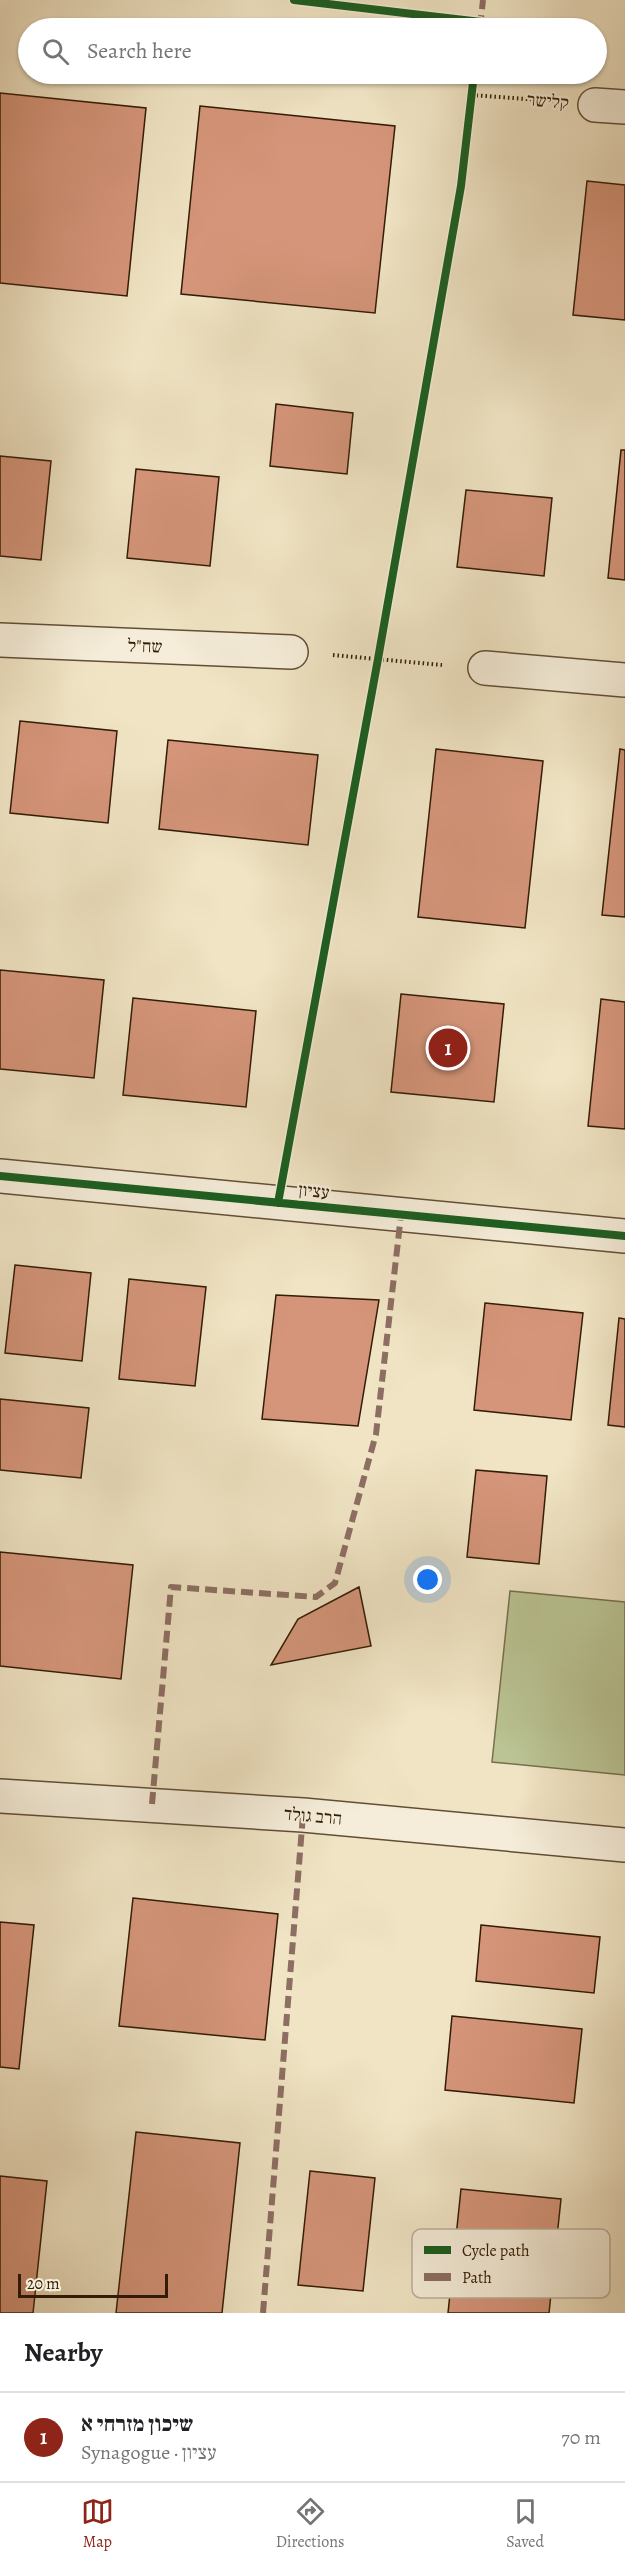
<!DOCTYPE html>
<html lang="en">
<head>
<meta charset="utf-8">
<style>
  :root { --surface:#fff; --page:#f2f2f2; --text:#202124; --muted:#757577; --line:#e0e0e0; --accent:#8f2418 }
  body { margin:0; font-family:Alegreya,"Frank Ruhl Libre",serif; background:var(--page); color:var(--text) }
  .scale { position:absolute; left:18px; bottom:15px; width:150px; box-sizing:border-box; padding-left:6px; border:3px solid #331c05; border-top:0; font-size:16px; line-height:21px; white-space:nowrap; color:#331c05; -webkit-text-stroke:4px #f5edd9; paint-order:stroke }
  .you { position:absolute; left:428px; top:1580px; width:21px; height:21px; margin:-15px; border:4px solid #fff; border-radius:50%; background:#1a73e8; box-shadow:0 0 0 9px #1a73e833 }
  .badge { display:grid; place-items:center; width:39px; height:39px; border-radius:50%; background:var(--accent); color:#fff; font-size:20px; font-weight:700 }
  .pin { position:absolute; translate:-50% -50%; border:3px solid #fff; box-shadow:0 2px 6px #0006 }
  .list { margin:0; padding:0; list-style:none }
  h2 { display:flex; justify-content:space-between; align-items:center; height:78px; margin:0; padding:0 24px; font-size:26px }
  h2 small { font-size:20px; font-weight:400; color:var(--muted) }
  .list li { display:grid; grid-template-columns:39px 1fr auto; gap:18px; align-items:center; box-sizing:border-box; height:90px; padding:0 24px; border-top:2px solid var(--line) }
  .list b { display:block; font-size:22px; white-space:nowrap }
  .list p { margin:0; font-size:20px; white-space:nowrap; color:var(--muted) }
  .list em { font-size:20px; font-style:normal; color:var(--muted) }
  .icon { flex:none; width:33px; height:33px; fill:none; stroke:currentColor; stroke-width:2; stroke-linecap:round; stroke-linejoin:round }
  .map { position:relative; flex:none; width:625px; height:2313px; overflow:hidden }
  .search { position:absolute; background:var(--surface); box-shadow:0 2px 4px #0004; left:18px; right:18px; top:18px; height:66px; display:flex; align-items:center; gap:15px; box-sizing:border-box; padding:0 21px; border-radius:33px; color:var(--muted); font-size:22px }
  .sheet { height:168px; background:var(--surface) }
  nav { display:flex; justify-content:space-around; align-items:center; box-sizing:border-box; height:84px; border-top:2px solid var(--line); background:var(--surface); font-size:16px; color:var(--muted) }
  nav a { display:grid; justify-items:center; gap:3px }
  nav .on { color:var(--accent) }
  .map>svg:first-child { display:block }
  .green { fill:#bac494; stroke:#76704c; stroke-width:1.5 }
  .building { fill:#d5957a; stroke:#331c05; stroke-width:1.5 }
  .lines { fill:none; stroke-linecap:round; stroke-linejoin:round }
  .street-casing { stroke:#624e35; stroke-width:36 }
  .path { stroke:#331c05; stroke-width:4; stroke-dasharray:1.5 3; stroke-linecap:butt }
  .street { stroke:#f5edd9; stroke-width:33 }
  .quiet { stroke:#8d6e63; stroke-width:6; stroke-dasharray:12 6; stroke-linecap:butt }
  .cycleway-casing { stroke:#f5edd9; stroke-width:11 }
  .cycleway { stroke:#1b5e20; stroke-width:8 }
  .labels { text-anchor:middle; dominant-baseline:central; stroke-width:4.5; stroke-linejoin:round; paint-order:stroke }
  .street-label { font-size:18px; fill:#331c05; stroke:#f5edd9 }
  .key { fill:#f5edd9; stroke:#bbae99; stroke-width:1.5 }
  .key-label { font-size:16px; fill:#331c05 }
</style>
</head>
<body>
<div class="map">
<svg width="625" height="2313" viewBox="0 0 625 2313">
  <rect width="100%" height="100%" fill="#f0e4c4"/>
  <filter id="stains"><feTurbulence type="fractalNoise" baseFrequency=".00333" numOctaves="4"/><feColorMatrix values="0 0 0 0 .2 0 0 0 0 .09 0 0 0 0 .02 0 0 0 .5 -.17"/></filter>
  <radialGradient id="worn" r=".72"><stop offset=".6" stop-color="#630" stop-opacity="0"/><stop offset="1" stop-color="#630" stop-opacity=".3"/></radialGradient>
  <path class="green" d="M510 1591 625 1602V1775L492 1762Z"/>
  <path class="building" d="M0 93 146 108 127 296 0 283Z
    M200 106 395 126 375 313 181 294Z
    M587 181 625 185V320L573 315Z
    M276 404 353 413 347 474 270 466Z
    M621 450H625V580L608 578Z
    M0 456 51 461 41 560 0 556Z
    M136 469 219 477 210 566 127 558Z
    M466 490 552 498 544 576 457 567Z
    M20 721 117 731 108 823 10 813Z
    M168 740 318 755 308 845 159 829Z
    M436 749 543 761 525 928 418 917Z
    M620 749 625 750V917L602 915Z
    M0 970 104 980 94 1078 0 1069Z
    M401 994 504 1004 494 1102 391 1092Z
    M133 998 256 1011 246 1107 123 1095Z
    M601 999 625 1002V1129L588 1126Z
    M15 1265 91 1273 82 1361 5 1353Z
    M129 1279 206 1287 195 1386 119 1379Z
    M276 1295 379 1300 358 1426 262 1419Z
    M485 1303 583 1313 571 1420 474 1410Z
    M619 1318 625 1319V1427L608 1425Z
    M0 1399 89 1408 81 1478 0 1470Z
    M476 1470 547 1476 539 1564 467 1557Z
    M0 1552 133 1565 121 1679 0 1666Z
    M359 1587 371 1646 271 1665 298 1619Z
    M133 1898 278 1914 265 2040 119 2026Z
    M0 1922 34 1925 19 2069 0 2067Z
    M481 1925 600 1937 594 1993 476 1981Z
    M452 2016 582 2029 574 2103 445 2090Z
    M136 2132 240 2143 222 2313H116Z
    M310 2171 375 2178 363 2291 298 2285Z
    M0 2176 47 2181 33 2313H0Z
    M461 2189 561 2199 549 2313H448Z"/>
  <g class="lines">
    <defs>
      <path id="street" d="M595 105 625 107
        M0 640 291 652
        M485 668 625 680
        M0 1176 625 1236
        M0 1796 303 1815 625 1845"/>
    </defs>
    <use href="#street" class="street-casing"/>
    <path class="path" d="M472 95 553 101
      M333 655 442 665"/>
    <use href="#street" class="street"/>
    <path class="quiet" d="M480 27 483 0
      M152 1804 171 1587 316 1597 335 1583 376 1434 401 1215
      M263 2313 303 1815"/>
    <defs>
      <path id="cycleway" d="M294 0 481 22
        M0 1176 625 1236
        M278 1203 378 659 461 186 474 74"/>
    </defs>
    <use href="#cycleway" class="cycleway-casing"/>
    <use href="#cycleway" class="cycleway"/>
  </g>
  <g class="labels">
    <g class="street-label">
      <text transform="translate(548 101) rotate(5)">קלישר</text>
      <text transform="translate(145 646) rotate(2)">שח"ל</text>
      <text transform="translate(314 1191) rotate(6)">עציון</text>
      <text transform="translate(313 1816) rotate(5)">הרב גולד</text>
    </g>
  </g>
  <rect x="412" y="2229" width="198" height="69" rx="9" class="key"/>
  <rect x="424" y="2246" width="27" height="8" fill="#1b5e20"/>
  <rect x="424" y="2273" width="27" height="8" fill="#8d6e63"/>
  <g class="key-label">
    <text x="462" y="2256">Cycle path</text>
    <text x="462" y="2283">Path</text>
  </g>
  <rect width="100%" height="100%" filter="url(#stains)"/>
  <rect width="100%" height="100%" fill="url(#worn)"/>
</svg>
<div class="scale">20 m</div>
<div class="you"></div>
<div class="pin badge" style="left:448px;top:1048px">1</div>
<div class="search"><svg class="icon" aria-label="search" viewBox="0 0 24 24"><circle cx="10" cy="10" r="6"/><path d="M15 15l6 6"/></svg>Search here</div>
</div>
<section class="sheet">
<h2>Nearby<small></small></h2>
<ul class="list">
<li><span class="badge">1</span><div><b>שיכון מזרחי א</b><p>Synagogue · עציון</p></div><em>70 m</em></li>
</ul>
</section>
<nav>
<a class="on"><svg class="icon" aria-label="map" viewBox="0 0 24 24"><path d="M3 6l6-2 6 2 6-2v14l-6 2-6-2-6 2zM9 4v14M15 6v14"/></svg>Map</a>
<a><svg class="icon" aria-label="directions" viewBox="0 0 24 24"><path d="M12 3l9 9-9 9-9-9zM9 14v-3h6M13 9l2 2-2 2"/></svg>Directions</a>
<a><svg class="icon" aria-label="saved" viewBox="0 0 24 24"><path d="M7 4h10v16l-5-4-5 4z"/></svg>Saved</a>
</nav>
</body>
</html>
